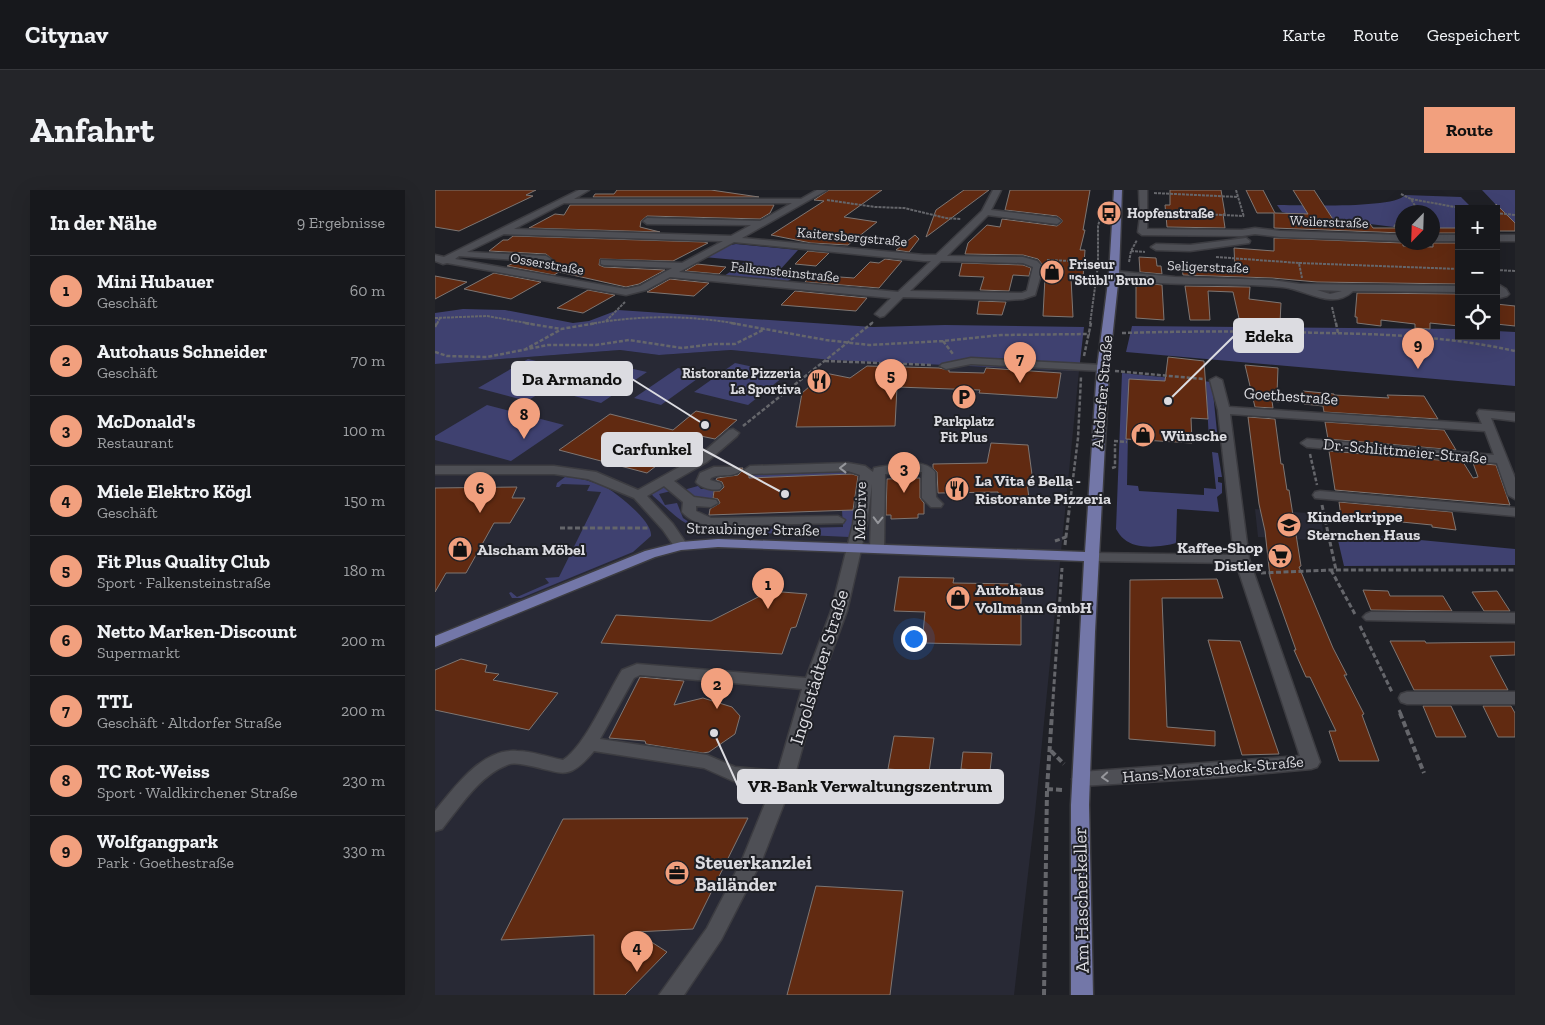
<!DOCTYPE html>
<html lang="de">
<head>
<meta charset="utf-8">
<style>
  :root { --surface:#17181c; --page:#242529; --text:#f1f3f6; --muted:#9ea0a3; --line:#36373b; --accent:#f2a07e }
  body { margin:0; font-family:"Zilla Slab",serif; background:var(--page); color:var(--text) }
  .controls { position:absolute; right:15px; top:15px; display:grid; overflow:hidden; border-radius:0px; box-shadow:0 5px 20px #0002 }
  .controls button { width:45px; height:45px; display:grid; place-items:center; padding:0; border:0; border-bottom:1px solid var(--line); background:var(--surface); color:var(--text); font:25px sans-serif }
  .compass { position:absolute; left:960px; top:15px; width:45px; height:45px; border-radius:50%; background:var(--surface); box-shadow:0 5px 20px #0002; rotate:203deg }
  .you { position:absolute; left:478px; top:448px; width:18px; height:18px; margin:-12px; border:4px solid #fff; border-radius:50%; background:#1a73e8; box-shadow:0 0 0 8px #1a73e833 }
  .badge { display:grid; place-items:center; width:32px; height:32px; border-radius:50%; background:var(--accent); color:#111; font-size:16px; font-weight:700 }
  .pin { position:absolute; translate:-50% -41px; filter:drop-shadow(0 1px 2px #0008) }
  .pin::after { content:''; position:absolute; top:26px; width:18px; height:15px; background:inherit; clip-path:polygon(0 0,100% 0,50% 100%) }
  .list { margin:0; padding:0; list-style:none }
  h2 { display:flex; justify-content:space-between; align-items:center; height:65px; margin:0; padding:0 20px; font-size:21px }
  h2 small { font-size:16px; font-weight:400; color:var(--muted) }
  .list li { display:grid; grid-template-columns:32px 1fr auto; gap:15px; align-items:center; box-sizing:border-box; height:70px; padding:0 20px; border-top:1px solid var(--line) }
  .list b { display:block; font-size:19px; white-space:nowrap }
  .list p { margin:0; font-size:16px; white-space:nowrap; color:var(--muted) }
  .list em { font-size:16px; font-style:normal; color:var(--muted) }
  .icon { flex:none; width:28px; height:28px; fill:none; stroke:currentColor; stroke-width:2; stroke-linecap:round; stroke-linejoin:round }
  .map { position:relative; flex:none; width:1080px; height:805px; overflow:hidden; border-radius:0px }
  header { display:flex; align-items:center; gap:30px; box-sizing:border-box; height:70px; padding:0 25px; background:var(--surface); border-bottom:1px solid var(--line) }
  header strong { font-size:24px }
  nav { display:flex; gap:28px; margin-inline-start:auto; font-size:18px }
  .intro { display:flex; align-items:center; justify-content:space-between; box-sizing:border-box; height:120px; padding:0 30px }
  h1 { margin:0; font-size:35px }
  .button { padding:12px 22px; border-radius:0px; background:var(--accent); color:#111; font-size:18px; font-weight:700 }
  main { display:flex; gap:30px; padding:0 30px }
  aside { flex:1; background:var(--surface); border-radius:0px; box-shadow:0 5px 20px #0002 }
  .map>svg:first-child { display:block }
  .built { fill:#282935 }
  .green { fill:#3f4170 }
  .building { fill:#612a11; stroke:#7e7673 }
  .lines { fill:none; stroke-linecap:round; stroke-linejoin:round }
  .minor-casing { stroke:#3c3c41; stroke-width:3 }
  .major-casing { stroke:#3c3c41; stroke-width:3 }
  .path-far3 { stroke:#65666b; stroke-width:2; stroke-dasharray:3 1; stroke-linecap:butt }
  .path-far2 { stroke:#65666b; stroke-width:2.5; stroke-dasharray:4 2; stroke-linecap:butt }
  .path-far1 { stroke:#65666b; stroke-width:3; stroke-dasharray:5 2.5; stroke-linecap:butt }
  .path { stroke:#65666b; stroke-width:4; stroke-dasharray:6 3; stroke-linecap:butt }
  .minor { fill:#4e4f55; fill-rule:evenodd }
  .major { fill:#7377a8; fill-rule:evenodd }
  .oneway { stroke:#95969b }
  .labels { text-anchor:middle; dominant-baseline:central; stroke-width:4; stroke-linejoin:round; paint-order:stroke }
  .far-poi-label { font-size:14px; font-weight:bold; fill:#dcdce1; stroke:#1f2026; text-anchor:start }
  .far-street-label { font-size:14px; fill:#dcdce1; stroke:#1f2026 }
  .street-label { font-size:16px; fill:#dcdce1; stroke:#1f2026 }
  .poi-label { font-size:16px; font-weight:bold; fill:#dcdce1; stroke:#1f2026; text-anchor:start }
  .near-street-label { font-size:19px; fill:#dcdce1; stroke:#1f2026 }
  .near-poi-label { font-size:19px; font-weight:bold; fill:#dcdce1; stroke:#1f2026; text-anchor:start }
  .leader { fill:none; stroke:#dcdce1; stroke-width:2 }
  .callout-dot { fill:#dcdce1; stroke:#1f2026; stroke-width:2 }
  .callout { fill:#dcdce1; stroke:#dcdce1; stroke-width:2 }
  .callout-label { font-size:18px; text-anchor:middle; font-weight:bold; fill:#111 }
</style>
</head>
<body>
<header>
<strong>Citynav</strong>
<nav><a>Karte</a><a>Route</a><a>Gespeichert</a></nav>
</header>
<div class="intro"><h1>Anfahrt</h1><a class="button">Route</a></div>
<main>
<aside>
<h2>In der Nähe<small>9 Ergebnisse</small></h2>
<ul class="list">
<li><span class="badge">1</span><div><b>Mini Hubauer</b><p>Geschäft</p></div><em>60 m</em></li>
<li><span class="badge">2</span><div><b>Autohaus Schneider</b><p>Geschäft</p></div><em>70 m</em></li>
<li><span class="badge">3</span><div><b>McDonald's</b><p>Restaurant</p></div><em>100 m</em></li>
<li><span class="badge">4</span><div><b>Miele Elektro Kögl</b><p>Geschäft</p></div><em>150 m</em></li>
<li><span class="badge">5</span><div><b>Fit Plus Quality Club</b><p>Sport · Falkensteinstraße</p></div><em>180 m</em></li>
<li><span class="badge">6</span><div><b>Netto Marken-Discount</b><p>Supermarkt</p></div><em>200 m</em></li>
<li><span class="badge">7</span><div><b>TTL</b><p>Geschäft · Altdorfer Straße</p></div><em>200 m</em></li>
<li><span class="badge">8</span><div><b>TC Rot-Weiss</b><p>Sport · Waldkirchener Straße</p></div><em>230 m</em></li>
<li><span class="badge">9</span><div><b>Wolfgangpark</b><p>Park · Goethestraße</p></div><em>330 m</em></li>
</ul>
</aside>
<div class="map">
<svg width="1080" height="805" viewBox="0 0 1080 805">
  <rect width="100%" height="100%" fill="#1f2026"/>
  <path class="built" d="M185 160 224 165 296 160 396 170 644 181 600 623 579 805H0V174Z
    M820 319 885 324 890 351 823 347Z"/>
  <path class="green" d="M1047 0H1080V35Z
    M970 5 1026 7 1037 18 1046 19H1024V37L1021 38H998V22H968L967 38 935 34 856 33 851 23 847 22 842 15C863 15 960 19 970 5Z
    M301 54 363 60 344 81 365 84 351 92 289 86 311 71 269 67 290 56Z
    M28 119 70 120 138 133 154 131 183 120 438 137 510 135 649 137 644 181 396 170 296 160 224 165 185 160 0 174V123Z
    M697 136 1024 139V146H1061V141L1080 142V196L691 162Z
    M93 169 141 181 92 211 43 198Z
    M162 171 212 182 166 213 116 200Z
    M300 173 352 184 313 215 259 202Z
    M243 178 269 184 226 215 199 208Z
    M687 183 777 192 783 252 774 251 771 194 694 189 692 295 703 296 704 301 769 305V298L781 299 777 262 783 263 787 287H783V292L787 293V303L782 307 784 322 742 319 741 353C727 357 701 360 689 349 686 347 683 342 681 339Z
    M52 215 129 235 76 271 0 250V246Z
    M412 280 411 284 314 288 315 282Z
    M130 287C143 287 160 292 172 298 184 305 218 332 216 346L198 362 86 408H77L74 403 76 402 82 407 114 393 110 388 124 387 166 302 152 301 155 295 127 294 124 297H121L122 293Z
    M227 296 236 301 224 304 230 315 242 313 248 328 261 337 285 340 408 337 407 320 422 319 421 334 414 347 285 341C245 336 247 331 218 306L216 303Z
    M263 296 266 299H279L277 309 256 306 251 302 252 299Z
    M901 342 1080 359V375L909 376Z"/>
  <path class="building" d="M0 0H101L91 5 98 6 24 41 0 37Z
    M182 0H276L324 7H158L160 4H179Z
    M394 0H447L409 27 442 32 413 55 376 53 336 45 389 11 379 10Z
    M529 0H554L491 47 501 20Z
    M575 0H655L648 40H650L645 60H650L648 88H636L638 127 608 126 610 87 607 86 610 78 603 69 588 65 530 64 533 53 552 35 565 37 567 29 622 36 627 32V30L622 26 570 20Z
    M735 0H786L790 24H788L790 38 732 37 730 15H735Z
    M811 0H828L840 23 873 24 858 0H879L901 34H935L938 38H968V43L839 38V23H822Z
    M1061 14 1080 33V41H1061Z
    M135 15H339L335 23 325 29 212 26 206 31 205 37 225 42 94 38 120 24 129 25Z
    M998 38H1024V43H998Z
    M480 45 484 49 474 62 461 60Z
    M78 46 269 52 273 53 238 71 165 69 164 75 169 77 230 80 204 94 191 97 124 82 119 85 72 76 81 72 111 74 118 70 111 64 54 61 68 50H73Z
    M839 48 968 53V56L998 57V53H1024V94L882 92 837 88 748 85 747 78 790 81V78H800L799 58 839 61Z
    M373 61 394 63 381 76 360 74Z
    M704 67 721 68 722 76H726L727 84 705 82Z
    M450 69 467 71 444 98 370 92 376 85 419 88 435 72 444 73Z
    M527 73 588 75 596 78 594 86 578 85 574 101 545 100 549 87 524 86Z
    M262 74 291 77 284 84 250 81Z
    M59 83 106 92 76 109 29 99Z
    M0 86 32 92 0 109Z
    M235 89 274 93 259 106 212 102Z
    M701 92 727 95 729 130 701 128Z
    M750 96 815 97 814 109 846 113 845 133 812 132 811 146H808L798 102 773 101 775 130H755Z
    M153 100 180 105 148 123 122 118Z
    M360 101 432 108 421 121 346 115Z
    M922 103 1024 104V136L995 133V139L980 138V134L946 130V136L922 133V127H920Z
    M544 111 571 112 567 125 542 124Z
    M1061 114 1080 116V136L1061 134Z
    M733 167 769 171 773 229 756 228 757 253 691 249 694 189 730 191Z
    M810 175 843 178 842 203 844 212 837 211 838 218 820 217Z
    M432 176 504 178 514 180V182L549 183 551 178 626 183 622 208 544 203 545 200 462 197 460 236 361 237 367 203 390 183 415 188Z
    M868 201 899 204V205L954 208 952 205 989 206 1003 229 889 222 888 216 869 214Z
    M261 221 302 230 280 249 261 245 212 283 124 260 175 224 238 240Z
    M813 227 840 229 846 274H848L852 300H854L866 376 864 377 898 458 912 485H909L929 524 927 525 944 571H904L894 541H901L875 487H871L859 460H861L835 387 830 341 824 314Z
    M890 232 1009 240 1021 260 893 249Z
    M556 253 593 255 598 292H592L594 309H564L563 302 503 303 502 282 498 278V274L552 273Z
    M894 261 1028 272 1038 288 1043 287 1038 273 1061 275 1075 315 900 300Z
    M304 278H308L307 281 314 286V288L417 284 423 286 418 320 274 325 275 319 285 313 283 309 278 308 279 301H285L289 297 287 292 281 290 282 288 303 285 307 281Z
    M485 288V308L489 313V324H483V328L456 329V325H451L452 289Z
    M82 297 77 308H90L75 333H59L31 383H11L0 402V298Z
    M904 312 1017 322 1021 340 997 337V335L906 326Z
    M464 387 519 388 518 393 586 394V455L487 453 490 422 459 421Z
    M782 389 788 408H727L732 537 780 541V556L694 549 695 390Z
    M928 400 953 401 955 406H1008L1017 421 936 420Z
    M335 401 372 404 361 437 356 438 347 464 166 453 181 425 276 431Z
    M1062 401 1075 421H1049L1037 402Z
    M773 450 805 451 844 564 807 565Z
    M955 451H990L991 453 1080 452V465L1055 466 1073 500H979Z
    M26 469 52 475 50 482 64 484 58 490 123 503 94 540 0 520V480Z
    M205 487 249 491 239 515 268 508 297 517 305 526 300 544 274 562 268 563 211 554 210 551 174 548Z
    M988 516H1016L1031 547H1001Z
    M1048 516H1076L1080 523V547H1063Z
    M459 546 499 548 494 582 453 579Z
    M528 562 557 563 555 581 526 579Z
    M313 628 258 739 201 742 232 762 190 805H159V745L66 750 128 629Z
    M381 696 468 701 455 805H352Z"/>
  <g class="lines">
    <defs>
      <path id="minor" d="M144 0H154L139 9H366L382 0H392L307 48 489 65H501L547 21 558 0H566L556 20 622 28 626 31 622 34 553 25 512 66 588 67 602 71 608 77 600 105 588 109 573 110 468 107 449 126 445 127 440 124 456 108 235 87 211 100 191 105 12 73 8 74 0 71V65L9 67ZM129 13H357L325 31 212 28 208 31 212 34 316 35 296 46 79 39ZM69 44 285 51H288L247 73 166 70V74L169 75 237 78 205 96 191 99 20 69 24 66 111 72 116 69 111 66 32 62ZM299 52 489 71H496L463 102 244 82ZM506 71 588 73 598 77 592 101 587 103 475 101Z
        M704 0H712V39L807 40 820 38 845 41 968 45V51L845 47 820 44 807 46 707 45 703 42 705 27Z
        M998 45H1024V51H998Z
        M1061 45H1080V51H1061Z
        M811 48 815 51 814 53 755 61 721 60 716 57 721 54 755 55Z
        M679 81 740 87 837 90 865 94 1024 96V102L918 101C897 121 871 99 847 97 790 91 731 99 676 86L674 84ZM882 100 907 101 895 104Z
        M1061 93 1071 99 1074 104 1072 106 1061 109V103L1064 102 1061 101Z
        M536 168 668 175 674 178 668 181 536 174 511 179 505 176 507 174Z
        M781 187 787 190 794 217 1047 234 1042 223 1044 220 1080 223V231L1056 228 1080 288V309L1073 305 1062 273 872 257 866 253 872 249 1059 265 1050 241 795 224 814 369 885 572 882 577 876 579 775 588 646 596 640 594 637 589 640 584 646 582 865 566 801 373 655 371 650 370 648 367 650 364 655 363 799 365 783 220 775 190Z
        M298 239 304 243 302 246 272 272 239 291 259 307 281 310 283 313 276 317 261 316V321L276 328 403 326 410 330 408 333 275 336C265 334 254 330 247 322L248 312 229 296 212 306 238 334 253 356 251 359H241L228 340 199 308 153 289 119 284H0V276H119L161 282 203 300 264 266 294 240Z
        M413 273 430 276 438 282 439 278 444 277C460 275 489 267 500 282L501 307 508 314 506 317H496L487 308V282L450 284 449 359 447 362H437L435 359 437 294 432 334 412 421 385 494 359 588 327 670 286 750 249 805H224L272 738 307 670 338 594 298 591 269 578 159 561C132 593 128 582 91 575 85 574 78 572 72 575 45 585 25 617 7 639L0 641V621C20 597 47 558 82 561 97 561 112 567 128 570 150 556 172 504 187 480L202 474 371 488 396 421 418 334 425 285 413 281 315 284 309 280 315 276ZM205 485 367 499 343 581 300 577 272 565 165 549 199 488Z
        M279 277H299L305 281C298 288 285 283 276 288L275 290 285 293 287 296 285 299C278 301 266 298 261 292L265 283Z
        M885 301 1080 318V326L880 308 878 305 880 302Z
        M936 422 1080 423V433L931 430 928 427 931 424Z
        M972 502H1080V514H972L966 512 964 508 966 504Z"/>
      <path id="major" d="M679 0H687L684 84 674 178 660 442 654 615 658 805H636V615L649 371 283 357 246 360 220 367 0 457V446L210 361 246 352 283 349 650 362 662 178 674 84Z"/>
    </defs>
    <use href="#minor" class="minor-casing"/>
    <use href="#major" class="major-casing"/>
    <path class="path-far3" d="M801 0 809 27
      M719 3 803 7
      M966 4 976 9 983 21 981 22
      M976 9 1031 19
      M392 10 440 17 469 18 511 28 526 29
      M720 22 809 26
      M1061 23 1080 25
      M959 37 962 32 968 29
      M696 61 710 62
      M781 67 864 73 867 88
      M612 70 663 72
      M694 72 696 61 702 50
      M864 73 1024 79
      M1061 80 1080 81
      M897 117 901 134
      M0 128 52 126 97 134
      M171 131 190 112
      M2 134 5 128
      M155 134C204 125 254 125 303 134
      M436 134 438 132
      M655 134 663 75V36L669 14"/>
    <path class="path-far2" d="M90 133 126 139 162 133
      M296 133 391 150 434 155 508 151 566 145 655 144
      M901 133 903 143
      M0 137 2 133
      M687 143C754 141 821 141 888 143 953 144 1017 147 1080 161
      M508 151 518 164
      M89 160 125 140
      M0 162 12 166 52 167 113 155H161L194 150 247 158 278 154H300L330 139
      M649 166 656 133
      M390 171 498 175
      M680 181 768 189
      M308 236 437 133
      M679 251 692 252
      M875 264 882 295
      M677 278 680 277V254
      M636 305 643 248 646 187"/>
    <path class="path-far1" d="M887 315 901 380
      M125 338H214
      M620 351 631 347
      M630 355 636 304
      M896 380 921 426
      M826 383 896 380H1080
      M925 436 957 502
      M964 520 966 524
      M617 524 627 378"/>
    <path class="path" d="M965 523 989 583
      M616 561 629 574
      M612 599 628 600
      M609 805 612 599 617 523"/>
    <use href="#minor" class="minor"/>
    <use href="#major" class="major"/>
  </g>
  <defs><path id="oneway-chevron" d="M-2-3.5L2.5 0L-2 3.5" fill="none" stroke-width="1.6" stroke-linecap="round" stroke-linejoin="round" transform="scale(1.25)"/></defs>
  <g class="oneway">
    <use href="#oneway-chevron" transform="translate(408 278) rotate(180)"/>
    <use href="#oneway-chevron" transform="translate(443 330) rotate(91)"/>
    <use href="#oneway-chevron" transform="translate(670 587) rotate(176)"/>
  </g>
  <defs>
    <symbol id="bus-disc" viewBox="-11 -11 22 22"><circle r="9.5" fill="#f2a07e" stroke="#1f2026"/><path d="M-5-6H5V4H4V6H2V4H-2V6H-4V4H-5ZM-3.5-4V0h7V-4ZM-3.5 1.2v1.5H-2V1.2ZM2 1.2v1.5H3.5V1.2Z" fill="#111"/></symbol>
    <symbol id="shop-disc" viewBox="-11 -11 22 22"><circle r="9.5" fill="#f2a07e" stroke="#1f2026"/><path d="M-5-2.5h2.3a2.7 3.5 0 0 1 5.4 0H5L5.5 6h-11ZM-1.5-2.5h3a1.5 2.3 0 0 0-3 0Z" fill="#111"/></symbol>
    <symbol id="restaurant-disc" viewBox="-11 -11 22 22"><circle r="9.5" fill="#f2a07e" stroke="#1f2026"/><path d="M-5-6h1v4h1v-4h1v4h1v-4h1v5L-1.5 .5V6h-2V.5L-5-1ZM5-6V6H3V1.5H1.5Q1.5-4 5-6Z" fill="#111"/></symbol>
    <symbol id="parking-disc" viewBox="-11 -11 22 22"><circle r="9.5" fill="#f2a07e" stroke="#1f2026"/><path d="M-3.5-5.5H1a3.5 3.5 0 0 1 0 7H-1V5.5H-3.5ZM-1-3.4V-.6H.8a1.4 1.4 0 0 0 0-2.8Z" fill="#111"/></symbol>
    <symbol id="school-disc" viewBox="-11 -11 22 22"><circle r="9.5" fill="#f2a07e" stroke="#1f2026"/><path d="M0-5L7-2L0 1L-7-2ZM-4 1L0 2.5L4 1V4Q0 6-4 4Z" fill="#111"/></symbol>
    <symbol id="supermarket-disc" viewBox="-11 -11 22 22"><circle r="9.5" fill="#f2a07e" stroke="#1f2026"/><path d="M-6-5.5h2.5l.6 2H6L4.5 2H-2.5L-4.4-4H-6ZM-1.5 3.2a1.3 1.3 0 1 0 .1 0ZM3 3.2a1.3 1.3 0 1 0 .1 0Z" fill="#111"/></symbol>
    <symbol id="office-disc" viewBox="-11 -11 22 22"><circle r="9.5" fill="#f2a07e" stroke="#1f2026"/><path d="M-6-3h4V-5.5h4V-3h4V5H-6ZM-1-4.5V-3h2v-1.5ZM-6 0V1H6V0Z" fill="#111"/></symbol>
  </defs>
  <g fill-rule="evenodd">
    <use href="#bus-disc" x="660" y="9" width="28" height="28"/>
    <use href="#shop-disc" x="603" y="68" width="28" height="28"/>
    <use href="#restaurant-disc" x="370" y="177" width="28" height="28"/>
    <use href="#parking-disc" x="515" y="193" width="28" height="28"/>
    <use href="#shop-disc" x="694" y="231" width="28" height="28"/>
    <use href="#restaurant-disc" x="508" y="285" width="28" height="28"/>
    <use href="#school-disc" x="840" y="321" width="28" height="28"/>
    <use href="#shop-disc" x="11" y="345" width="28" height="28"/>
    <use href="#supermarket-disc" x="831" y="352" width="28" height="28"/>
    <use href="#shop-disc" x="509" y="394" width="28" height="28"/>
    <use href="#office-disc" x="228" y="669" width="28" height="28"/>
  </g>
  <g class="labels">
    <g class="far-poi-label">
      <text x="692" y="23">Hopfenstraße</text>
      <text x="634" y="74">Friseur<tspan x="634" dy="16">"Stübl" Bruno</tspan></text>
      <text x="366" y="183" text-anchor="end">Ristorante Pizzeria<tspan x="366" dy="16">La Sportiva</tspan></text>
      <text x="529" y="231" text-anchor="middle">Parkplatz<tspan x="529" dy="16">Fit Plus</tspan></text>
    </g>
    <g class="far-street-label">
      <text transform="translate(894 32) rotate(2)">Weilerstraße</text>
      <text transform="translate(417 47) rotate(5)">Kaitersbergstraße</text>
      <text transform="translate(112 74) rotate(10)">Osserstraße</text>
      <text transform="translate(773 77) rotate(2)">Seligerstraße</text>
      <text transform="translate(350 82) rotate(6)">Falkensteinstraße</text>
    </g>
    <g class="street-label">
      <text transform="translate(667 202) rotate(-85)">Altdorfer Straße</text>
      <text transform="translate(856 206) rotate(4)">Goethestraße</text>
      <text transform="translate(970 261) rotate(5)">Dr.-Schlittmeier-Straße</text>
      <text transform="translate(425 321) rotate(-89)">McDrive</text>
      <text transform="translate(318 339) rotate(1)">Straubinger Straße</text>
      <text transform="translate(778 579) rotate(-5)">Hans-Moratscheck-Straße</text>
    </g>
    <g class="poi-label">
      <text x="726" y="245">Wünsche</text>
      <text x="540" y="290">La Vita é Bella -<tspan x="540" dy="18">Ristorante Pizzeria</tspan></text>
      <text x="872" y="326">Kinderkrippe<tspan x="872" dy="18">Sternchen Haus</tspan></text>
      <text x="828" y="357" text-anchor="end">Kaffee-Shop<tspan x="828" dy="18">Distler</tspan></text>
      <text x="42" y="359">Alscham Möbel</text>
      <text x="540" y="399">Autohaus<tspan x="540" dy="18">Vollmann GmbH</tspan></text>
    </g>
    <g class="near-street-label">
      <text transform="translate(384 477) rotate(-73)">Ingolstädter Straße</text>
      <text transform="translate(646 710) rotate(-91)">Am Hascherkeller</text>
    </g>
    <g class="near-poi-label">
      <text x="260" y="672">Steuerkanzlei<tspan x="260" dy="22">Bailänder</tspan></text>
    </g>
  </g>
  <path class="leader" d="M733 211L799 146M270 235L197 189M350 304L267 259M279 543L303 596"/>
  <g class="callout-dot">
    <circle cx="733" cy="211" r="5"/>
    <circle cx="270" cy="235" r="5"/>
    <circle cx="350" cy="304" r="5"/>
    <circle cx="279" cy="543" r="5"/>
  </g>
  <g class="callout">
    <rect x="799" y="129" width="69" height="33" rx="5"/>
    <rect x="77" y="172" width="120" height="33" rx="5"/>
    <rect x="167" y="243" width="100" height="33" rx="5"/>
    <rect x="303" y="580" width="265" height="33" rx="5"/>
  </g>
  <g class="callout-label">
    <text x="834" y="152">Edeka</text>
    <text x="137" y="195">Da Armando</text>
    <text x="217" y="265">Carfunkel</text>
    <text x="435" y="602">VR-Bank Verwaltungszentrum</text>
  </g>
</svg>
<div class="controls">
<button>+</button>
<button>−</button>
<button><svg class="icon" aria-label="locate" viewBox="0 0 24 24"><circle cx="12" cy="12" r="6"/><path d="M12 2v4M12 18v4M2 12h4M18 12h4"/></svg></button>
</div>
<svg class="compass" viewBox="-18 -18 36 36"><path d="M0-13l5 13h-10z" fill="#e53935"/><path d="M0 13l5-13h-10z" fill="#9ea0a3"/></svg>
<div class="you"></div>
<div class="pin badge" style="left:333px;top:419px">1</div>
<div class="pin badge" style="left:282px;top:519px">2</div>
<div class="pin badge" style="left:469px;top:303px">3</div>
<div class="pin badge" style="left:202px;top:782px">4</div>
<div class="pin badge" style="left:456px;top:210px">5</div>
<div class="pin badge" style="left:45px;top:323px">6</div>
<div class="pin badge" style="left:585px;top:193px">7</div>
<div class="pin badge" style="left:89px;top:249px">8</div>
<div class="pin badge" style="left:983px;top:179px">9</div>
</div>
</main>
</body>
</html>
